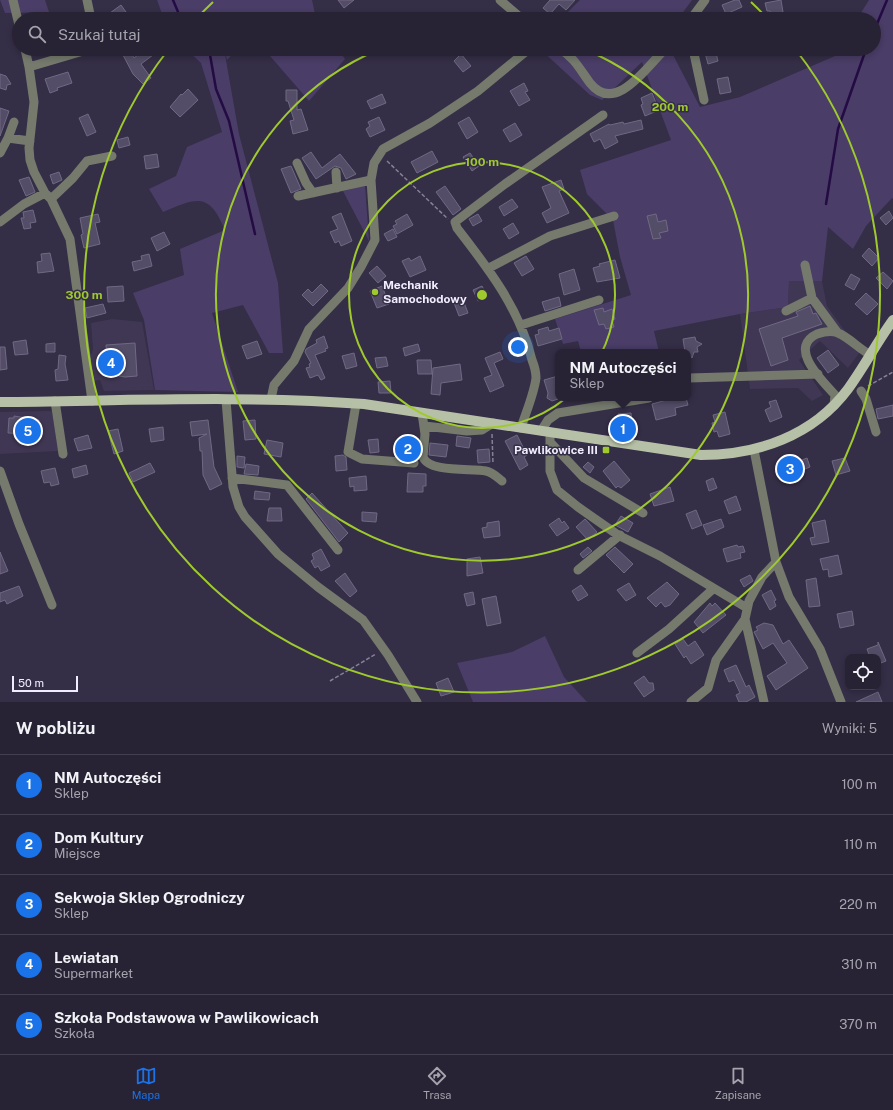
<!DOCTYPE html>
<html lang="pl">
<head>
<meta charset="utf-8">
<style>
  :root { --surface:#282235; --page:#342f41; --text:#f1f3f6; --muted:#a5a4ad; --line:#443f50; --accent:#1a73e8 }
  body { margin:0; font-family:"Public Sans",sans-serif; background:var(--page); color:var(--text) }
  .controls { position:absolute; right:12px; bottom:12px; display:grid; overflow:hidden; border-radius:8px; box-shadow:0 2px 6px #0003 }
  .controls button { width:36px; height:36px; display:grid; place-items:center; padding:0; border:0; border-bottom:1px solid var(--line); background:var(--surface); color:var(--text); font:20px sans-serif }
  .scale { position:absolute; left:12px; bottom:10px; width:66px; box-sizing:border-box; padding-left:4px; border:2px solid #f1edfd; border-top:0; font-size:11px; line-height:14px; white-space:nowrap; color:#f1edfd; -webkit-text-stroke:3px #352e47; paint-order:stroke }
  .you { position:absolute; left:518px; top:347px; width:14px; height:14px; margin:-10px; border:3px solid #fff; border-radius:50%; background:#1a73e8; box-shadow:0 0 0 6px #1a73e833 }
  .badge { display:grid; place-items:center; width:26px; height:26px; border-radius:50%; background:var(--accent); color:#fff; font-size:13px; font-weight:700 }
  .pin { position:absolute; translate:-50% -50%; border:2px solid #fff; box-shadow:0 1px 4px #0006 }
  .popup { position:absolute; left:555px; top:349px; width:136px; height:52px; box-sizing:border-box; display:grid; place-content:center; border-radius:8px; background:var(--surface); filter:drop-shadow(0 1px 3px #0005); font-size:13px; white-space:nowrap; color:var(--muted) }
  .popup b { font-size:15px; color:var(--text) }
  .popup::after { content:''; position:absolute; left:50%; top:100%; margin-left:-8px; border:8px solid transparent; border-top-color:var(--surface) }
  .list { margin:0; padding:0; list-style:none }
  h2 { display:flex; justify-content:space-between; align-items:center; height:52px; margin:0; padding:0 16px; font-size:17px }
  h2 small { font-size:13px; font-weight:400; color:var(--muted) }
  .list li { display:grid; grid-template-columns:26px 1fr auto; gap:12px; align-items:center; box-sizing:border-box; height:60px; padding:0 16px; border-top:1px solid var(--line) }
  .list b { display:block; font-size:15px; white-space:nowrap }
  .list p { margin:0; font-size:13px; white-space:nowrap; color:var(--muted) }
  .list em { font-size:13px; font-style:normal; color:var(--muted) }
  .icon { flex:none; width:22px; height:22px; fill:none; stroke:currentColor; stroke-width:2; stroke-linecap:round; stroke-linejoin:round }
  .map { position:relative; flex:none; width:893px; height:702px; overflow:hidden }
  .search { position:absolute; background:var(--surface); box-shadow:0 2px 6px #0003; left:12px; right:12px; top:12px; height:44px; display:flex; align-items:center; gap:10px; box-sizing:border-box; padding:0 14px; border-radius:22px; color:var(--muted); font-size:15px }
  .sheet { height:352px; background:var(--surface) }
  nav { display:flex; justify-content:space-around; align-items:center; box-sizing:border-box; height:56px; border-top:1px solid var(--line); background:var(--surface); font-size:11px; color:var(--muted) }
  nav a { display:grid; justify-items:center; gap:2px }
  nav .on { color:var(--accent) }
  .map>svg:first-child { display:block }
  .built { fill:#403754 }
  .green { fill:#4a3d67 }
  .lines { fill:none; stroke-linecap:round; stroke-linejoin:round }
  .stream { stroke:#240b44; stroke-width:2.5 }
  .building { fill:#544d67; stroke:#706984 }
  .path { stroke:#868095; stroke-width:1.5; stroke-dasharray:4 2; stroke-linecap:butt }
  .minor { stroke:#757a6d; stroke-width:9 }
  .major { stroke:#b6c0a6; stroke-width:10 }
  .ring { fill:none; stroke:#9fca2d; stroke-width:2 }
  .poi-dot { fill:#9fca2d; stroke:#352e47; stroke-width:1.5 }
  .labels { text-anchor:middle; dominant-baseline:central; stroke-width:3; stroke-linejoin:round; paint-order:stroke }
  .poi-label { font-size:12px; font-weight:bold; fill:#f1edfd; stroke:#352e47; text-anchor:start }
  .centre { fill:#9fca2d; stroke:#352e47; stroke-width:2 }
  .ring-label { font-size:12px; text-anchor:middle; font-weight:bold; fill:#9fca2d; stroke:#352e47; stroke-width:3; stroke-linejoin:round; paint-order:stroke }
</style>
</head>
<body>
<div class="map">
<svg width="893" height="702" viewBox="0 0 893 702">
  <rect width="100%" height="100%" fill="#352e47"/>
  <path class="built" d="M789 281H822L827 306 860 352 848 368 820 341 799 360 823 395 812 401 798 388 750 389 740 314 788 307Z
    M112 319 142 322 154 390 104 391 100 380 92 381 91 356 93 349 91 323Z
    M52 411 58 451 0 454V412Z"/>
  <path class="green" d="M0 0H45L49 12 5 13Z
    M157 0H312L316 19H164Z
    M580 0H692L678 19H561Z
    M869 0H893V199L892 198 866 226 853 249 828 227 822 281H789L788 307 740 314 654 331 659 352H581L578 341 563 344 555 319 631 295 620 257 613 220 587 194 580 170 671 140 642 62 643 61 602 100 590 95 540 49H670L700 107 740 97 835 56 839 49H874V19H857Z
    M186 49H224L239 134 278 283 283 353H269L243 305 212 313 238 392 155 390 144 320 133 293 184 275 180 249 225 230C209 191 196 198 163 212L149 189 176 176 187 147 222 132 201 63Z
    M224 49H237L227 60Z
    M264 49H338L345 59 309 101Z
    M365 185 369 241 343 191Z
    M545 636 564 677 587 702H473L457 663 512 652Z"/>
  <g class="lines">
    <path class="stream" d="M173 0 181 19
      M874 31 887 0
      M209 49 216 89 229 121 255 234
      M826 204 838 129 866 49"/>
  </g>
  <path class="building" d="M338 0H354L344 8Z
    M550 0H575L566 10 559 4 550 14 543 8Z
    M735 0H739L742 7 726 14 722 5Z
    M781 0 783 12 771 15 770 11H767L765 3Z
    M121 5 131 19H115L110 13Z
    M145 49H161L141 64 151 78 143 84 133 74 123 55 130 51 134 58Z
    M704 49H715L718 61 708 64Z
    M461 54 471 66 463 72 454 61Z
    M68 72 72 83 57 88 58 90 50 93 45 79Z
    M0 74 6 76 11 84 7 85 6 90 0 88Z
    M728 77 731 92 720 94 717 79Z
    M524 83 528 91 525 92 530 100 519 106 510 91Z
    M188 89 198 100 180 117 170 107 181 94 182 95Z
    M286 90H297V110L301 109 308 130 293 134 290 121 294 120 288 101H286Z
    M652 93 659 110 645 116 641 105 643 104 641 98Z
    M382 94 386 103 371 109 367 101Z
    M0 108 9 111 0 136Z
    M88 114 96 132 87 136 79 118Z
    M379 117 385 130 370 137 366 129 370 126 368 122Z
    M469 117 478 132 467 139 458 123Z
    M641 120 643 129 615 136 618 142 605 149 600 139 594 142 590 134 609 124 610 125 623 122 624 124Z
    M515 123 522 135 510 142 503 130Z
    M128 137 130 145 119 148 117 140Z
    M432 151 438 162 417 173 411 162Z
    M311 152 322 168 340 154 356 174 346 179 341 168 335 166 316 179 302 158Z
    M470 153 479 166 472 171 463 157Z
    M157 154 159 167 146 169 144 156Z
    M291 166 301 189 291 193 281 169Z
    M59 172 62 180 53 184 50 175Z
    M29 177 35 192 26 196 19 180Z
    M561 180 564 189 559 191 569 213 547 223 542 213 551 208 542 187Z
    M445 186 461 209 453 215 436 192Z
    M512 199 518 207 504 216 499 207Z
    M33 210 36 222 30 223 31 228 24 229 21 218H24L23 212Z
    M889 211 893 218 886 225 880 218Z
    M341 213 352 241 341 246 339 241 335 243 330 232 338 229 332 217Z
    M98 214 100 222 95 223 100 244 84 248 81 235 83 234 80 218Z
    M407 214 413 225 397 234 393 226 397 224 395 221Z
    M478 214 482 221 473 226 469 219Z
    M656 214 658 222 666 220 668 231 659 233 661 238 653 239 647 216Z
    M513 223 519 233 509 239 503 229Z
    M393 229 397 237 388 241 384 234Z
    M164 232 170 244 157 251 151 238Z
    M869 248 879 258 872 266 862 256Z
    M50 253 54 271 38 273 37 262 42 261 41 254Z
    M149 254 152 266 134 271 132 262 142 260 141 256Z
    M420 256 426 270 410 277 402 261 409 258 411 261Z
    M526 256 534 269 522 276 514 263Z
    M615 260 620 278 597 282 593 268 600 266 599 264Z
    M377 266 386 276 378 283 369 273Z
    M574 269 580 290 564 295 559 274Z
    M883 272 893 281 887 289 876 278Z
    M851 274 860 279 854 290 845 285Z
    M321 284 328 291 313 306 302 295 308 289 312 293Z
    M123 286 124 301 108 302 107 287Z
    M382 286 389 304 377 308 370 291Z
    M482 286 487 296 478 301 473 290Z
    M866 293 878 304 867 315 855 304Z
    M462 297 468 313 459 316 453 300Z
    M559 297 561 306 545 311 542 302Z
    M103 304 106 313 87 318 85 308Z
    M810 306 813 314 816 313 822 324 782 338 788 360 771 366 759 329 798 316 796 312Z
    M603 308 604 312 612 309 615 319 612 320 614 327 606 329 604 324 599 325 594 310Z
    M548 327 549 331 559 328 562 339 538 346 535 335 539 334 538 330Z
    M324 336 328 348 325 349 326 351 315 355 325 378 321 380 318 375 310 378 306 368 310 367 309 364 311 363 305 352 306 349 317 343 316 340Z
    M695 337 696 341 702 344 697 347 698 352H694L692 358 688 352H685L683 339Z
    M26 340 28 354 15 355 13 342Z
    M257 341 262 354 247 359 242 346Z
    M55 343V352H46V344Z
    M135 343 137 376 125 377 108 374 106 345Z
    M418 344 420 351 405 356 403 348Z
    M0 347H5L7 369 0 370Z
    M828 350 839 365 828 373 817 358Z
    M500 352 503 359 494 363 504 386 490 392 484 378 492 375 485 358Z
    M354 353 357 366 346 369 342 356Z
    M59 355 66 356 65 364 68 380 56 381 55 370 58 369Z
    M386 357 388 366 377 368 375 358Z
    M417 360H431L432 374H418Z
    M460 364 462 380 441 383 440 395 431 394 433 368Z
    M558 376V399L552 401 547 398 548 393 544 380Z
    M390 381 391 393H379L378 382Z
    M674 398H686L688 405 675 408 676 415 656 420 652 404Z
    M776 400 782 417 770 422 765 410 771 407 769 402Z
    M893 405V416L878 419 876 409Z
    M725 412 730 434 719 437 717 431 714 432 712 423 715 422 713 415Z
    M631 413 633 432 620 433 618 414Z
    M14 416 39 420 38 432H36V434L8 433 9 418H14Z
    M208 420 214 467 222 484 210 490 203 475 202 451H200L199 438 207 434 192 436 190 422Z
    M255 420 256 439 245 440 243 421Z
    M163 427 164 440 151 442 149 429Z
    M118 429 123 451 114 454 108 431Z
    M88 435 92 448 78 451 74 439Z
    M517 435 527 455 524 457 528 465 520 470 505 441Z
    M457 436 471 438 469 448 456 446Z
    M378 439 379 452 370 453 368 440Z
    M267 440 283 443 281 457 264 454Z
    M398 441 418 442 417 457 397 455Z
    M430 443 448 445 446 457 429 455Z
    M489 449 490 462 478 463 477 450Z
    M343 455 346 457 347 470 336 471 335 456Z
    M237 456 245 457 244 468 237 467Z
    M807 458 810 467 800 471 797 462Z
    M845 458 850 471 836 475 832 461Z
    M614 461 630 480 621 488 618 486 616 488 603 471Z
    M588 462 594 467 590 473 583 467Z
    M150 463 155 472 133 482 129 473Z
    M246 464 259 466 258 475 244 474Z
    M86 465 88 474 74 478 72 469Z
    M55 468 59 484 51 486 50 482 44 483 41 471Z
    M408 473 426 474V486H423V492H407Z
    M366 476 367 490 354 491V486L350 487 349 478Z
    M713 478 717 488 709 491 706 481Z
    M670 487 674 501 654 506 650 494Z
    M255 491 270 493 269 500 254 499Z
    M312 493 348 533 339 542 306 499Z
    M736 496 741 510 729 514 724 501Z
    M269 508H281L282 521H267Z
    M696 510 702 525 692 529 686 514Z
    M362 512 377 513 376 522 362 521Z
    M621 516 633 523 628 532 615 525Z
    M559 518 562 523 564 521 569 528 557 536 549 525Z
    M585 519 597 532 588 540 576 527Z
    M721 519 724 527 707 535 703 525Z
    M825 520 829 542 812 545 810 538 815 537 812 523Z
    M499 521 500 536 484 538 482 528 487 527V523Z
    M737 545 738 547 743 546 745 552 740 553 741 558 727 562 723 549Z
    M588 547 592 551 583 558 580 554Z
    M615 547 633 564 624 573 606 555Z
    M321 549 330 566 321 571 318 566 315 568 311 561 314 559 312 554Z
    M0 552 8 571 0 574Z
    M838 555 842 574 829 577 828 569 823 570 820 559Z
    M480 557 483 573 467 576V559Z
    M345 573 357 591 350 597 335 581Z
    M750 575 753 581 744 587 740 580Z
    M816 578 820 606 809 607 806 580Z
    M667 582 679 594 670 605 665 607 661 602 656 607 647 598Z
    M629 583 636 595 626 601 617 590Z
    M581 585 588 595 578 601 572 591Z
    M19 586 23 596 7 604 5 600 0 602V593Z
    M771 590 776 600 774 601 776 606 770 610 762 595Z
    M473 592 475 604 467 606 464 594Z
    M496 596 501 623 487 626 482 599Z
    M710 603 712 606 715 603 726 615 703 633 694 622Z
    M852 611 854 625 840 628 837 614Z
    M764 623 773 625 783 644 789 640 808 668 776 690 767 676 787 663 773 643 763 649 754 632 758 630 756 627Z
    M683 639 688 646 695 641 704 655 691 664 686 656 684 658 675 644Z
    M878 642 886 661 878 664V657H870L867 649 878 645Z
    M736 665 746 687 749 685 755 697 746 702H739L736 695 740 693 734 680 729 682 724 670Z
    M644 676 649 683H653L654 690 644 697 634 683Z
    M448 678 454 692 441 696 436 683Z
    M878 692 882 702H856Z"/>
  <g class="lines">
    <path class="path" d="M387 161 448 219
      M868 386 893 372
      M492 434 493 464
      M330 681 376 654"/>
    <path class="minor" d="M13 0 19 25
      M87 0 91 19
      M500 0 522 19
      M691 19 705 0
      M25 49 29 67
      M90 49 29 67 34 102 29 148 30 160 34 172 45 193 51 199 70 239 92 401
      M560 49C574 57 581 71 590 83 615 115 647 67 665 49
      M693 49 704 100
      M8 138 14 122
      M0 153 8 138 30 141
      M297 163 306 183 313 193
      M336 172 337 188
      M298 196 371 180
      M51 199 73 178 87 161 112 156
      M0 222 24 204 45 193
      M805 265 812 298 837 332
      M489 268 550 236 614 216
      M786 311 812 298
      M521 325 599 300
      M689 378 818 374
      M861 391 866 399 876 432
      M271 399 274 385 294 361 309 329 348 288 361 267 375 240 371 180 374 163 383 149 430 123 478 91 529 49
      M226 400 233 487 239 507 245 517 278 554 318 587 363 620 388 655 417 702
      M55 401 63 454
      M356 404 348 452 362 459 414 463
      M834 406 835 395C823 381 787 348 817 334 823 332 832 330 838 333 850 338 859 349 871 355
      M422 413 425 434 423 457C429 473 472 468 486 471 492 472 497 477 502 481
      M425 426 467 431 482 430 493 423
      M521 428C526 412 534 394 536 378 536 372 534 365 532 360 520 309 488 268 457 228L455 222 505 184 603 115
      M541 431 548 420 558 413 649 398
      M550 432V471L557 490 578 507 618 535 660 556 747 608
      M550 442 584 478 643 513
      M754 450 776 562 789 597 820 649 841 702
      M0 471 19 524 52 605
      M232 478 287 485 338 550
      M578 570 620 535
      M637 653 669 629 713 589
      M691 702 708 688 716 660 745 619
      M764 702 745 619 749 601 762 577 776 562"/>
    <path class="major" d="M0 402C121 401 243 395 364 404L701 455C757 455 813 436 848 389 864 367 877 342 893 320"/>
  </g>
  <g class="ring">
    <circle cx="482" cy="295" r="133"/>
    <path d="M584 49A266 266 0 1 1 380 49"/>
    <path d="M196 19A398 398 0 0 1 213 2M751 2A398 398 0 0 1 768 19M796 50A398 398 0 1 1 168 50"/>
  </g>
  <g class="poi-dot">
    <circle cx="375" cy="292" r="4"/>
    <rect x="602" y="446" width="8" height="8" rx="2"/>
  </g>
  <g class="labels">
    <g class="poi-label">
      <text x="383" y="285">Mechanik<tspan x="383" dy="14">Samochodowy</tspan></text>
      <text x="598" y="450" text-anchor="end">Pawlikowice III</text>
    </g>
  </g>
  <circle cx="482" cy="295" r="6" class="centre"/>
  <g class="ring-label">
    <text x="670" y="111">200 m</text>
    <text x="482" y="166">100 m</text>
    <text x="84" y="299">300 m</text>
  </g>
</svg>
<div class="controls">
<button><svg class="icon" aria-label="locate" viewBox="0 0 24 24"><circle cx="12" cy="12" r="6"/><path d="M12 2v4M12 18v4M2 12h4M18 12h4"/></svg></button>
</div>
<div class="scale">50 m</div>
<div class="you"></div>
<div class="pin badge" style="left:623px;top:429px">1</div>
<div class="popup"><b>NM Autoczęści</b>Sklep</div>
<div class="pin badge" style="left:408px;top:449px">2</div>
<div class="pin badge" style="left:790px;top:469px">3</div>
<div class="pin badge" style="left:111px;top:363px">4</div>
<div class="pin badge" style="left:28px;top:431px">5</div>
<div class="search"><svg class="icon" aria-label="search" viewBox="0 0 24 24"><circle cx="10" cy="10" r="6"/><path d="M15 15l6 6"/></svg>Szukaj tutaj</div>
</div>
<section class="sheet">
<h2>W pobliżu<small>Wyniki: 5</small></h2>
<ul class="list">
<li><span class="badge">1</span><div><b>NM Autoczęści</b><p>Sklep</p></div><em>100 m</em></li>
<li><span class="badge">2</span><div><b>Dom Kultury</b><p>Miejsce</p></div><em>110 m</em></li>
<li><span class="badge">3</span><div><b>Sekwoja Sklep Ogrodniczy</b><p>Sklep</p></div><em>220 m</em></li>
<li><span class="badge">4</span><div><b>Lewiatan</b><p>Supermarket</p></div><em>310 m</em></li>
<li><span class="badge">5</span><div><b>Szkoła Podstawowa w Pawlikowicach</b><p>Szkoła</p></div><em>370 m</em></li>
</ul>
</section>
<nav>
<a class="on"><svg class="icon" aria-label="map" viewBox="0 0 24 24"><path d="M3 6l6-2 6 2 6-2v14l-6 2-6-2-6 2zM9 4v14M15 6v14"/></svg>Mapa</a>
<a><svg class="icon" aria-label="directions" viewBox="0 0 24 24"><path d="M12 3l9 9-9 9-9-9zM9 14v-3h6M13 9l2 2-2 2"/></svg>Trasa</a>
<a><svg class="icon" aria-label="saved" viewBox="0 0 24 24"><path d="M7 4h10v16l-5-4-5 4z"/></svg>Zapisane</a>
</nav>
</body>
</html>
